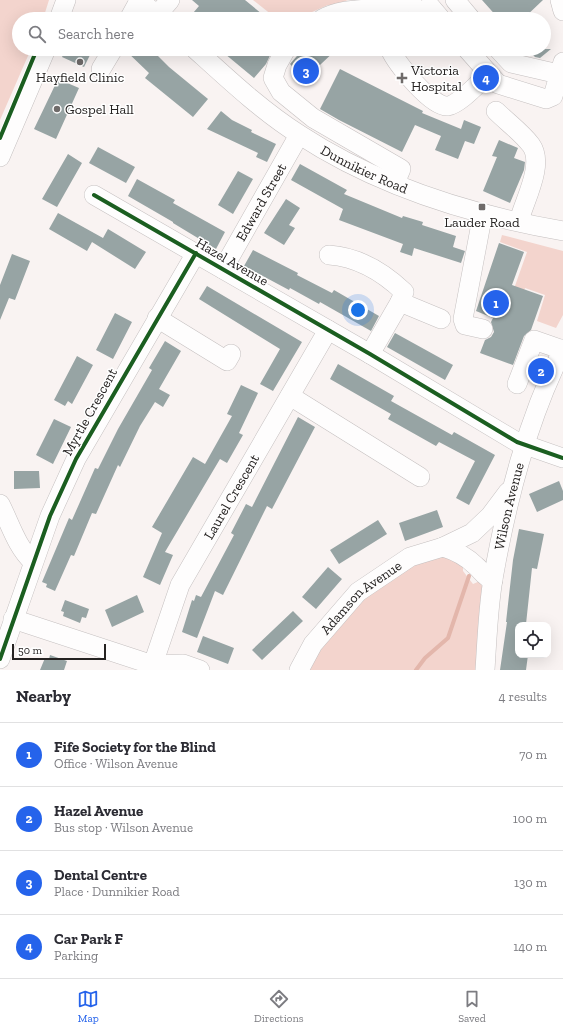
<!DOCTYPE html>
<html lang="en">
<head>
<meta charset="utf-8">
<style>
  :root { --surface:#fff; --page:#f2f2f3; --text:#2b2b33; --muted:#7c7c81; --line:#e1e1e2; --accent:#2563eb }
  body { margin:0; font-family:"Zilla Slab",serif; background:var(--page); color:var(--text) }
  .controls { position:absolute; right:12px; bottom:12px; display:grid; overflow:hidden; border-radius:8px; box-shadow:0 4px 16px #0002 }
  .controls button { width:36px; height:36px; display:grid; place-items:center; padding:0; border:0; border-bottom:1px solid var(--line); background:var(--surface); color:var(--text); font:20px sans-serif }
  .scale { position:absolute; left:12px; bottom:10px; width:94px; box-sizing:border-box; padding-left:4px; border:2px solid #252221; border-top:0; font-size:11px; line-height:14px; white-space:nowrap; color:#252221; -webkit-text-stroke:3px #fff; paint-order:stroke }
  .you { position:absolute; left:358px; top:310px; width:14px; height:14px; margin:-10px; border:3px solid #fff; border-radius:50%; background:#1a73e8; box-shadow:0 0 0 6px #1a73e833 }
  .badge { display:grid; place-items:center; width:26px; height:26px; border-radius:50%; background:var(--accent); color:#fff; font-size:13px; font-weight:700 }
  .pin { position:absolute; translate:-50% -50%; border:2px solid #fff; box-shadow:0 1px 4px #0006 }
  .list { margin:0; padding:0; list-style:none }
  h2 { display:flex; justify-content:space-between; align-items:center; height:52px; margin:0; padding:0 16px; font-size:17px }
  h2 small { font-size:13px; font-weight:400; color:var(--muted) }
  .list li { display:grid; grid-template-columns:26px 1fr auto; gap:12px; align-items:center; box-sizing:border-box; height:64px; padding:0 16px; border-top:1px solid var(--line) }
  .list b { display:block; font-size:15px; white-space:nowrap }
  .list p { margin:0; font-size:13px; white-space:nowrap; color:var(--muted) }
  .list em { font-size:13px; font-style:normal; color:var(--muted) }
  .icon { flex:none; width:22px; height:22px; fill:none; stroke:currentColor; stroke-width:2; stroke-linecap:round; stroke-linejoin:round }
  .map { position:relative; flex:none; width:563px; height:670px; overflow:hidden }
  .search { position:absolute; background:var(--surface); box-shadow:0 4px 16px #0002; left:12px; right:12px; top:12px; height:44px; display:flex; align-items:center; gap:10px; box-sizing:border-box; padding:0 14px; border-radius:22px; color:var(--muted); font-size:15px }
  .sheet { height:308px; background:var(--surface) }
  nav { display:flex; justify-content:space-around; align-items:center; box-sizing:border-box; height:56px; border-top:1px solid var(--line); background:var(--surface); font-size:11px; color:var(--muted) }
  nav a { display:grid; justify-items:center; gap:2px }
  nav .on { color:var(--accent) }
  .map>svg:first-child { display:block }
  .green { fill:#f3d4cd }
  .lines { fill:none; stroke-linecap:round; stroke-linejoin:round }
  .stream { stroke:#e3b6ab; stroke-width:4 }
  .building { fill:#97a4a4 }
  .minor-casing { stroke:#c5c0c0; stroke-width:20 }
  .minor { stroke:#fefdfd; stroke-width:19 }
  .cycleway-casing { stroke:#fff; stroke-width:6 }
  .cycleway { stroke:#1b5e20; stroke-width:4 }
  .poi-dot { fill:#6f6b6a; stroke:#fff; stroke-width:1.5 }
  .labels { text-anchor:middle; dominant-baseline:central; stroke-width:3; stroke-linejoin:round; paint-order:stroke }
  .poi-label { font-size:14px; fill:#252221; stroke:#fff; text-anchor:start }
  .street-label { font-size:14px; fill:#252221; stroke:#fff }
</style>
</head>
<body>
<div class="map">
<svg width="563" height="670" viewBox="0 0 563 670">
  <rect width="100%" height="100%" fill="#f9f3f2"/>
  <path class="green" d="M0 0H49L43 19H19V49H31L0 120Z
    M253 0H348L333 6 328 5 303 16H290L288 19H277Z
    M502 235 563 251V315L556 328 537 321 545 295 525 288 519 304 510 300 527 252 500 242Z
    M436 556 452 559 463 566V571L473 584 480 581 484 591 478 670H307L319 649 361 596 406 565Z"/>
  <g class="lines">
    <path class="stream" d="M416 670 425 658 448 638 469 576"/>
  </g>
  <path class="building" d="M192 0H245L268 19H188L199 6Z
    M482 0H543L523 19H499Z
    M66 49H93L84 67 62 57Z
    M124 49H151L169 67 208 99 193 117 145 78 149 73Z
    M219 49H273L266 64 254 78Z
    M303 49H337L305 79 290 64Z
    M527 49H551L540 58 535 57Z
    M340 69 423 111 422 113 461 129 464 120 481 127 474 144 465 141 458 159 435 150 441 136 415 125 402 152 339 120 320 109Z
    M58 79 79 88 56 139 34 129Z
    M221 111 232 120 252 130 251 132 276 144 267 162 256 157 258 153 207 129Z
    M499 140 518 148 514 158 525 162 524 170 510 203 483 191 497 157 492 156Z
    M98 147 135 167 126 183 89 163Z
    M68 154 82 163 57 207 42 199Z
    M300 164 347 190 344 194 402 218 403 216 423 222 422 225 456 236 453 247 465 251 461 263 414 248 412 256 400 252 403 244 339 220 343 209 291 180Z
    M238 171 253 179 233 214 218 205Z
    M137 179 175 200 173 203 225 232 216 249 173 223V222L128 196Z
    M286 199 300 208 289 225 295 228 284 245 264 233Z
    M58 213 103 238 108 229 146 252 135 269 92 242 87 251 49 229Z
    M499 243 524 252 512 285 543 296 531 330 524 336 513 365 480 353 485 340 491 337 494 332 491 322 493 318 476 311Z
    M253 250 298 273 297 275 332 293 334 290 379 316 371 331 320 302 319 304 290 288 289 290 244 266Z
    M12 254 30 261 15 300 9 298 0 320V285Z
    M207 286 302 342 273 391 260 384 280 349 199 299Z
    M115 313 132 322 113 359 96 350Z
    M395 333 453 365 445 380 387 347Z
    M165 341 181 351 159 389 170 395 163 407 155 402 140 426 120 467 118 465 96 514 92 513 74 556 71 555 55 591 46 587 47 584 42 582 69 518 72 520 95 468 98 469 118 429 152 370 149 368Z
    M77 356 93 365 72 404 68 401 65 406 54 400Z
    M338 364 394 396 391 401 452 435 454 432 495 455 469 505 456 498 475 461 439 442 436 446 388 419 391 414 330 379Z
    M241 385 258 393 239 433 243 435 227 463 220 459 165 552 173 555 160 585 143 577 162 533 152 527 193 457 205 464 232 416 227 414Z
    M298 417 315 427 272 509 267 506 223 595 215 591 197 638 182 632 192 600 194 601 196 595 201 597 234 535 231 533 246 504 252 507Z
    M54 419 71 427 53 464 36 455Z
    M14 471H39L40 488 14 489Z
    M559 481 563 491V500L537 512 529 494Z
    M437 510 443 527 405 541 399 523Z
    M378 520 387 534 339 564 330 550Z
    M519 529 544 534 537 569 532 568 526 624H518V655H528L526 670H500L507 622H506L513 560Z
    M328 567 342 579 316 609 302 597Z
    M137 595 144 612 112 627 105 610Z
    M65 600 89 609 86 618 82 617 80 623 63 616 64 612 61 611Z
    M293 611 303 621 262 660 252 650Z
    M203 636 234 648 228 664 197 652Z
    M50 655 67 661 64 670H40L45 658 49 659Z"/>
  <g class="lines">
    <defs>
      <g id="minor">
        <path d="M138 0 163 19"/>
        <path d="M455 0 471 19"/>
        <path d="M560 0 563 11"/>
        <path d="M158 14 170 0"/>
        <path d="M59 19 66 0"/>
        <path d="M129 19 139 1"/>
        <path d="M322 19C350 3 385 15 412 0"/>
        <path d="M414 19 430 6 441 19"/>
        <path id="s1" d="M195 49C228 79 262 111 300 135 378 186 472 215 563 231"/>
        <path d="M286 49 277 65 273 78 281 92 313 118 401 169 398 176V184"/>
        <path d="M390 49C396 63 432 108 448 106 460 104 479 82 489 74"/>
        <path d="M467 49 498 84 546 99 553 96 563 62"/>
        <path d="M498 49 511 63 563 75"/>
        <path d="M101 69 113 49"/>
        <path d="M496 111C507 122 521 132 531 145 545 164 524 201 519 221"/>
        <path d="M0 157 46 49"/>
        <path d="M94 195 370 354 517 442 563 458"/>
        <path d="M329 255C358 257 383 272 404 292L400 302"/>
        <path id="s2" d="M223 269 299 135"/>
        <path d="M157 318 227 361 231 354"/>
        <path d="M483 329 465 325 463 319 483 213"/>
        <path d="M370 354 400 302 441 319"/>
        <path d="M517 384 534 340 563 350"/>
        <path d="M290 396 420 477"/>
        <path d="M0 504C10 523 16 546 33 562"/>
        <path d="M443 547C456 551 466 556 476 566 482 571 484 577 493 580"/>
        <path d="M13 619 153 665 183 664 200 670"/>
        <path d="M0 659 50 516 76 459 196 253"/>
        <path id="s3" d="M151 670 180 585 328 330"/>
        <path id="s4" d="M299 670 313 644 358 592 410 557 443 547 472 533 490 516 508 492"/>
        <path id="s5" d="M485 670C487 640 488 609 493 579 507 500 527 421 563 349"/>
      </g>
    </defs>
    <use href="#minor" class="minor-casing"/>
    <use href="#minor" class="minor"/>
    <defs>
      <path id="cycleway" d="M0 138 37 49
        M94 195 370 354 517 442 563 458
        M0 659 50 516 76 459 196 253"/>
    </defs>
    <use href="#cycleway" class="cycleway-casing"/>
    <use href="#cycleway" class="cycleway"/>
  </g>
  <g class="poi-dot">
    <circle cx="80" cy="62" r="4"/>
    <path d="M400 72h4v4h4v4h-4v4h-4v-4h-4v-4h4z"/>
    <circle cx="57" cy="109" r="4"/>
    <rect x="478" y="203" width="8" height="8" rx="2"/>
  </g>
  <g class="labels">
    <g class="poi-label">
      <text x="411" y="70">Victoria<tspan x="411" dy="16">Hospital</tspan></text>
      <text x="80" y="77" text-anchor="middle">Hayfield Clinic</text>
      <text x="65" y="109">Gospel Hall</text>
      <text x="482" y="222" text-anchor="middle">Lauder Road</text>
    </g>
    <g class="street-label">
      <text stroke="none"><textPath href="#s1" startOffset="209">Dunnikier Road</textPath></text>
      <text stroke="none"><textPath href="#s2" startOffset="77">Edward Street</textPath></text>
      <text transform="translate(232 262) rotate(30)">Hazel Avenue</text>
      <text transform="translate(90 412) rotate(-61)">Myrtle Crescent</text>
      <text stroke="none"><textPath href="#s3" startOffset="192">Laurel Crescent</textPath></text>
      <text stroke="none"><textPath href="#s5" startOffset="166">Wilson Avenue</textPath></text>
      <text stroke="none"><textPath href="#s4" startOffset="97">Adamson Avenue</textPath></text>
    </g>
  </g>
</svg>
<div class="controls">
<button><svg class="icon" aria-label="locate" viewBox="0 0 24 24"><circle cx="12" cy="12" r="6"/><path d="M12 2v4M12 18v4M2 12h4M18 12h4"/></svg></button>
</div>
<div class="scale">50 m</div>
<div class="you"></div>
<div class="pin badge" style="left:496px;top:303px">1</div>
<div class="pin badge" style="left:541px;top:371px">2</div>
<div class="pin badge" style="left:306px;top:71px">3</div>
<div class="pin badge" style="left:486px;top:78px">4</div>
<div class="search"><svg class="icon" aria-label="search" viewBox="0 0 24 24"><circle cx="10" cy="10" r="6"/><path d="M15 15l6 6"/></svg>Search here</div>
</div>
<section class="sheet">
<h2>Nearby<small>4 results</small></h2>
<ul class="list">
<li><span class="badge">1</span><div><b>Fife Society for the Blind</b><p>Office · Wilson Avenue</p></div><em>70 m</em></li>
<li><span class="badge">2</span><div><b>Hazel Avenue</b><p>Bus stop · Wilson Avenue</p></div><em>100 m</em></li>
<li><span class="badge">3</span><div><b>Dental Centre</b><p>Place · Dunnikier Road</p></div><em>130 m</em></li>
<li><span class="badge">4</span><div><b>Car Park F</b><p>Parking</p></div><em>140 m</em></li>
</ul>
</section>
<nav>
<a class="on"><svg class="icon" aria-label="map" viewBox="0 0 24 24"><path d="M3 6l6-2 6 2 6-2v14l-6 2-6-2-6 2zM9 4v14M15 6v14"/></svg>Map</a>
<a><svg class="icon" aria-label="directions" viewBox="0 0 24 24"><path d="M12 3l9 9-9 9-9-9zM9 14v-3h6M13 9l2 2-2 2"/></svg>Directions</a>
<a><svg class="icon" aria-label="saved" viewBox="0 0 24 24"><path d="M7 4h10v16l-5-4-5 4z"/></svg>Saved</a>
</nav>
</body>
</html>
